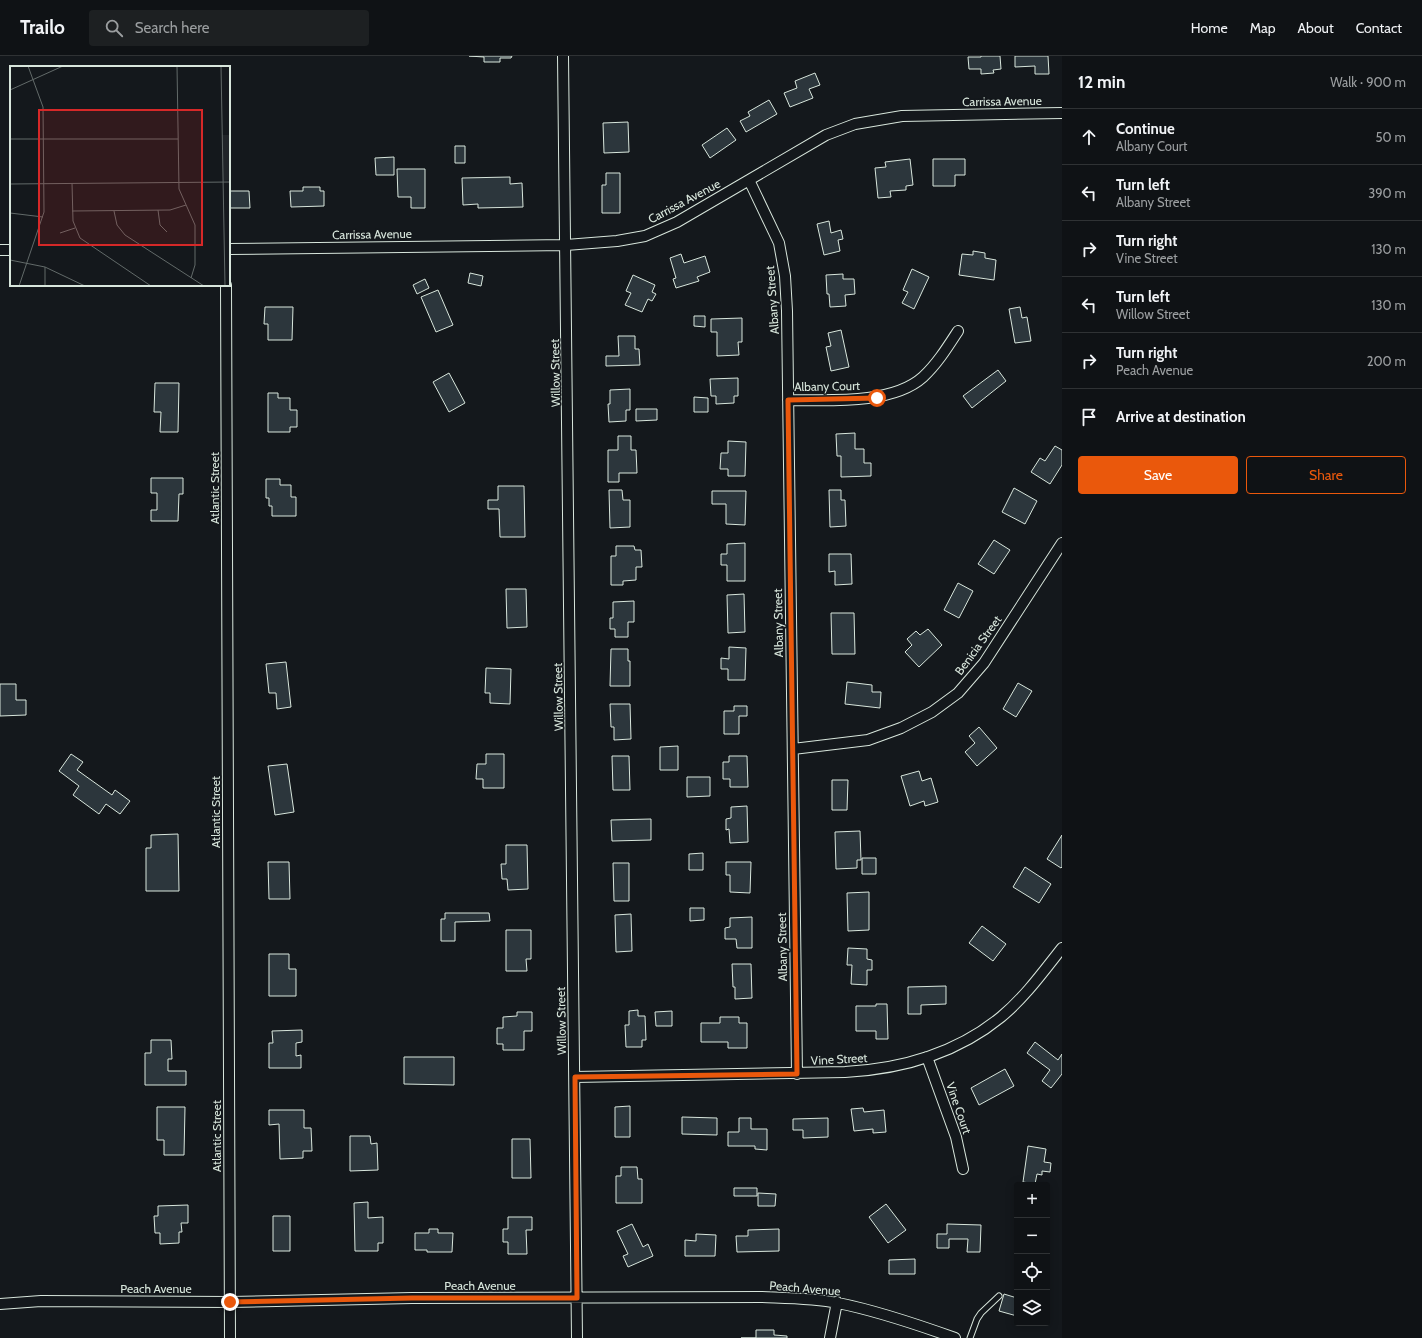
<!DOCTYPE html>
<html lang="en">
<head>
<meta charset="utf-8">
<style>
  :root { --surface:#0f1215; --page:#1d2022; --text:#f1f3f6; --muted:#9b9ea0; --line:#2f3234; --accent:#ea580c }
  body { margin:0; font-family:Cabin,sans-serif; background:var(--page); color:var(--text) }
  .controls { position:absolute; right:12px; bottom:12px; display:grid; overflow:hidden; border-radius:4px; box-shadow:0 2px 10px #0003 }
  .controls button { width:36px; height:36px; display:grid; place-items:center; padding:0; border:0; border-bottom:1px solid var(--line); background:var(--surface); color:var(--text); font:20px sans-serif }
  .stop { position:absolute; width:12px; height:12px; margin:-9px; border:3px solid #ea580c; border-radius:50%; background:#fff }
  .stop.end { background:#ea580c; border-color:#fff; box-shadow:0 1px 4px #0008 }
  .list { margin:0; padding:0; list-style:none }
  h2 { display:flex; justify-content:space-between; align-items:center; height:52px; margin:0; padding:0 16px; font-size:17px }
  h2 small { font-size:13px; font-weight:400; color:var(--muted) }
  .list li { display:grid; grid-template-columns:26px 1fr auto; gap:12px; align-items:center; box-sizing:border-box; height:56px; padding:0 16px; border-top:1px solid var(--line) }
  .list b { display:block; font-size:15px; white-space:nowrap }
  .list p { margin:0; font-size:13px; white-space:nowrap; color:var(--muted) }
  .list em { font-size:13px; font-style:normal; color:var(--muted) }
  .actions { display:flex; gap:8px; padding:12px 16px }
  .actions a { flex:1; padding:9px 0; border:1px solid var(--accent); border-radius:4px; text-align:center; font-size:14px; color:var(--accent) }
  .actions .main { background:var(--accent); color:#fff }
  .icon { flex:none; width:22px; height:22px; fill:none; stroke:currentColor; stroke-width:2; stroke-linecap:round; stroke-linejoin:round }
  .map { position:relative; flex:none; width:1062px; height:1282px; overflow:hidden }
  header { display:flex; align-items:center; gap:24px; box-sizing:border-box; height:56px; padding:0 20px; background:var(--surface); border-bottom:1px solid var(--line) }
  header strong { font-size:19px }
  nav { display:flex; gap:22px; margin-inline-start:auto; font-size:14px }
  .search { width:280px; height:36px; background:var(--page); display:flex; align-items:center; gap:10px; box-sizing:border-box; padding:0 14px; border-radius:4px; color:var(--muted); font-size:15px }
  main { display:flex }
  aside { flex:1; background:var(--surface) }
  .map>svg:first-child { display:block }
  .building { fill:#2c363c; stroke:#d8e6dc }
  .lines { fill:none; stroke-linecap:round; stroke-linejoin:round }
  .service-casing { stroke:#d8e6dc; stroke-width:7 }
  .minor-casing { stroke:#d8e6dc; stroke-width:12 }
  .service { stroke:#14181c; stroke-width:5 }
  .minor { stroke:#14181c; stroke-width:10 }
  .route { stroke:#ea580c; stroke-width:5 }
  .labels { text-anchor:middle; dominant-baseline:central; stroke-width:3; stroke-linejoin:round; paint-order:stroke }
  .street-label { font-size:12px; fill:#d8e6dc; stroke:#14181c }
  .inset-road { fill:none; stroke:#626a69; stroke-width:1 }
  .view { fill:#d62828; fill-opacity:0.15; stroke:#d62828; stroke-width:2 }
  .inset-edge { fill:none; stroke:#d8e6dc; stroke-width:2 }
</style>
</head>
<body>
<header>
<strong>Trailo</strong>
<div class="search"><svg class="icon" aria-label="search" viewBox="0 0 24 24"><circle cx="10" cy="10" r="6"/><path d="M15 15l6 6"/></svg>Search here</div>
<nav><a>Home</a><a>Map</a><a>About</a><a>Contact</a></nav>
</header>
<main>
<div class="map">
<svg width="1062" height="1282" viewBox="0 0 1062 1282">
  <rect width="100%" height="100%" fill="#14181c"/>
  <path class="building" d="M469 0H512L511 2H500V6H484V1Z
    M981 0H1000L1001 13 993 14 994 17 981 18V13H969L968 1H981Z
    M1015 0H1048L1049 18H1035V10L1015 11Z
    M815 17 820 29 809 33 813 42 790 51 784 37 797 32 795 25Z
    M769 44 777 58 746 76 740 65 750 60 748 56Z
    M628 66 629 96 604 97 603 67Z
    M727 72 736 84 710 102 702 89Z
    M455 90H465V107H455Z
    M394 101V119H376L375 102Z
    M910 103 913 129 906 130V134L890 135 891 141 878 142 875 112 886 111 885 106Z
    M933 103H965V119H955V130H933Z
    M397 113H425V152H411V141H398Z
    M606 117H620V157H602V129H606Z
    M510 121V128L522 127 523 151 478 152V148L463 149 462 122Z
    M229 130V135H249L250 152H229Z
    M303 131H320V135H324V150L291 151 290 135H303Z
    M829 165 831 177 841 174 843 183 838 184 840 195 824 199 817 168Z
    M973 195 985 197V202L996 204 994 224 959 219 962 198 973 199Z
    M681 198 684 207 705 200 710 216 697 221 699 225 676 232 673 223 676 222 670 202Z
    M912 213 929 221 914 253 902 247 908 236 903 234Z
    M470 217 483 220 481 230 468 227Z
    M843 218V223H854L855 238 845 239 846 250 830 251 829 238H827L826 219Z
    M633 219 655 229 652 236 656 238 652 245 648 243 642 256 625 249 631 237 626 235Z
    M425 223 429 232 417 238 413 229Z
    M438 234 453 269 436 276 421 241Z
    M265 251H293L292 284H268V268H264Z
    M1020 251 1022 262 1027 261 1031 285 1015 287 1009 253Z
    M694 260H705V271L694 270Z
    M742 262V286H738L739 299 717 300V276H711V263Z
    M841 274 849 311 831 315 826 291 831 290 828 277Z
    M618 280H635V293H639L640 309 606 310V300H619Z
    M998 314 1006 325 972 352 963 340Z
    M449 317 465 347 449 356 433 326Z
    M738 322V340H734V347L716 348V340H711L710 323Z
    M155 327H179L178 376H160L161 356H154Z
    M630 333V354H626V365L609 366 608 348H610V334Z
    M268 337H278V342H290V354H297V371H290V376H268Z
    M694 341 708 342V356H694Z
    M636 353H657V364L636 365Z
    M855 377V393H864V407H871V420L841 421V400H837L836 378Z
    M618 380H631V394H636L637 417H619V426H608V394H618Z
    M728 385 746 386 745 420H728V413H720L721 397H728Z
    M1055 390 1062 394V409L1050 428 1031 416 1040 402 1045 405Z
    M151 422H183V438H179L178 465H151V454H157V437H151Z
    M266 423H280V429H291V441H296V460H272V450H269V442H266Z
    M498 430H524L525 481H500L499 453H488V444H498Z
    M1014 432 1037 445 1025 468 1002 456Z
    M609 434H622L623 444H630V471L610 472Z
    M829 434H841V444H845L846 470 830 471Z
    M712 435H746L745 469 726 468V448H712Z
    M994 484 1010 494 994 518 978 508Z
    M745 487V525H727V509H721V498H727V488Z
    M616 490H634L635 494H641L642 511H636V524L623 525V529H611V500H616Z
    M829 498H851L852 528 835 529V515L829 516Z
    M958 527 973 535 959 562 944 554Z
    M506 533H526L527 571 507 572Z
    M744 538 745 576 728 577 727 539Z
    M634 545V566H628V581H615V573H610V562H613V546Z
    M831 557H854L855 598H832Z
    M928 573 942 589 919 611 905 596 912 589 907 583 916 575 920 579Z
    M729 591 746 592 745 624H728V613H721V602L729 603Z
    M611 593H628V605H630V630H610Z
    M286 606 291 651 277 653 276 637H269L266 608Z
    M486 612 511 613 510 648 490 647V637H485Z
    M847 626 872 629V636H881L880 652 845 648Z
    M1018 627 1032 635 1016 661 1003 653Z
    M0 628H16V644H26V659L0 660Z
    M610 648H630L631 683 614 684V671H611Z
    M734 650H747V660H739V678H724V655H734Z
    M979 671 997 692 977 710 965 696 975 687 969 680Z
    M678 690V714H660V691Z
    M71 698 83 706 77 714 112 739 115 734 130 745 120 758 106 748 99 758 73 739 79 730 59 715Z
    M486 698H504V732H483V723H476L477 708H486Z
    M612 700H629L630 734H613Z
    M729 700H747L748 731H730V723H723V706H729Z
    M287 708 294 756 275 759 268 710Z
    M919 715 922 725 931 722 938 746 925 750 924 745 910 750 901 720Z
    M687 721H710V740L687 741Z
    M832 724H848L847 754H832Z
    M747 750 748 786 730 787 729 773 726 774V763L731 762V751Z
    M651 763V784L612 785 611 764Z
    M860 775 861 804H857V812L836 813 835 776Z
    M178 778 179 835H146V792H151V779Z
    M1062 779V811L1061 812 1047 803Z
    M506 789H527L528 833 508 834 507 823H502L501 808H506Z
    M703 797V814H689V798Z
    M862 802H876V818H862Z
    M268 806H289L290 843H269Z
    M726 806H751L750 837 730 836V819H726Z
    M613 807H629V845H614Z
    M1025 811 1051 828 1039 847 1013 831Z
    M869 836V874L848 875 847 837Z
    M690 852H704V864L690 865Z
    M445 857H489L490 865 455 866V885H441V863H445Z
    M631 858 632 895 616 896 615 859Z
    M752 861V892H737L736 883H725V872L730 871V862Z
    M982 870 1006 888 993 905 969 887Z
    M506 874H531V903H526L527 915H506Z
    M848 892 867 893V903L872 904V914H867V929L851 928 852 909H847Z
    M269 898H289V913H296V940H269Z
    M732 908H751L752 942 735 943V931H733Z
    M946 930V948L921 949V958H908V931Z
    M876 948H887L888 983H876V975H856V950H876Z
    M638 954V960H645L646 984H642V991H626L625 969H629V955Z
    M672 955V970H656L655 956Z
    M517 956H532V975H524V994H503V988H497V972H503V961L517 960Z
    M720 961H739V967H747V992H728V986H701V967H720Z
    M302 974V986L296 987V1000L301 999V1012H269V987H273L272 975Z
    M151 984H171L172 1003H168V1015H186V1029H145V997H151Z
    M1035 986 1058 1004 1062 998V1018L1051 1032 1042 1025 1050 1014 1027 997Z
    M404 1001H454V1029L404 1028Z
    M1005 1013 1014 1030 979 1049 971 1032Z
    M630 1050V1081H615V1051Z
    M157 1051H185L184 1099H164V1084H157Z
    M863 1052 864 1056 884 1054 886 1076 873 1077V1073L854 1075 851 1053Z
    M269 1054H304V1072H311L312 1095H303V1102L280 1103 279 1068 269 1069Z
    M682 1061 717 1062V1079L682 1078Z
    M739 1062H751V1073H767V1094L755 1093V1090H728V1076H739Z
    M828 1062V1081L803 1082V1074H793V1063Z
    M350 1080H370L371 1088 377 1087 378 1114 350 1115Z
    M512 1083H530L531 1122H512Z
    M1028 1090 1046 1093 1044 1106 1051 1107 1050 1116 1042 1115V1119L1037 1118 1035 1128 1023 1126Z
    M621 1111H637L638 1123H642V1147H616V1120H621Z
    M734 1132H757V1140H734Z
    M758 1137 776 1138 775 1150H758Z
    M368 1146V1162L383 1161V1187H378V1195H355L354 1147Z
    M886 1148 906 1174 888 1187 869 1161Z
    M188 1149V1167H181L182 1176H179V1187L160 1188V1177H155L154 1160H158V1150Z
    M273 1160H290V1195H273Z
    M508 1161H532V1174H526L527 1198H508V1186H503V1173H508Z
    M632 1168 643 1191 648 1188 653 1200 628 1211 623 1200 628 1198 617 1175Z
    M947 1168 981 1169 980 1196H967L968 1183H949V1192H937V1178H947Z
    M429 1173H438V1177H453L452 1196H427V1194H415V1177H429Z
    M779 1173V1195L737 1196 736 1180H748V1174Z
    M696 1178 716 1179 715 1200H685V1184L696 1185Z
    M915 1203V1218H889V1204Z
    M1004 1238 1017 1242V1260L999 1255Z
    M756 1274H774V1279L787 1280V1282H741H756Z"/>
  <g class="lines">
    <defs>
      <path id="service" d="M970 1282 977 1263 981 1257 999 1240"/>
      <path id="minor" d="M563 0 577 1282
        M749 124 779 187 785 220 787 255 797 1018
        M229 193 566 189 617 185 645 180 677 166 826 79 855 68 902 60 1062 57
        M0 194H11
        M226 229 230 1282
        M788 344C827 344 892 349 923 321 937 308 947 292 958 275
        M793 693 868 684 901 672 932 656 958 637 984 607 1062 487
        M927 1001 956 1081 963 1113
        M575 1021 845 1016C901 1013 957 997 1001 961 1025 941 1043 916 1062 892
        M0 1248 41 1245 230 1246 412 1242 762 1241C788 1242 814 1242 838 1247 878 1255 916 1268 955 1282
        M830 1282 837 1246"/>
    </defs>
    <use href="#service" class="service-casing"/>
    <use href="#minor" class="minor-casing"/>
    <use href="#service" class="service"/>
    <use href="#minor" class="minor"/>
  </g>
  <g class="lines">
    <path class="route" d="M230 1246 412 1242H577L575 1021 797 1018 788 344 877 342"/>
  </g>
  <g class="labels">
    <g class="street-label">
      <text transform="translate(1002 45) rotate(-1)">Carrissa Avenue</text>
      <text transform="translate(684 145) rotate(-28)">Carrissa Avenue</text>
      <text transform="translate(372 178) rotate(-1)">Carrissa Avenue</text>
      <text transform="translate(772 244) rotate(-94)">Albany Street</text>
      <text transform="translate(555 317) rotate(-91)">Willow Street</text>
      <text transform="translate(827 330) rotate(-1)">Albany Court</text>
      <text transform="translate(214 432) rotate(-90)">Atlantic Street</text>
      <text transform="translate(778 567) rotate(-91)">Albany Street</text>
      <text transform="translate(978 589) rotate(-54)">Benicia Street</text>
      <text transform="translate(558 641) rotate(-91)">Willow Street</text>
      <text transform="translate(215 756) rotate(-90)">Atlantic Street</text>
      <text transform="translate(782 891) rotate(-91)">Albany Street</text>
      <text transform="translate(561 965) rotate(-91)">Willow Street</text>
      <text transform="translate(839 1003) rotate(-3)">Vine Street</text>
      <text transform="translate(959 1052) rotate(71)">Vine Court</text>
      <text transform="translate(216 1080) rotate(-90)">Atlantic Street</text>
      <text x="480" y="1229">Peach Avenue</text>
      <text x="156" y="1232">Peach Avenue</text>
      <text transform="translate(805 1232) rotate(5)">Peach Avenue</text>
    </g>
  </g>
  <g transform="translate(10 10)">
    <rect width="220" height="220" fill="#14181c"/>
    <path d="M212 69H220V114L213 115Z" fill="#202428"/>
    <path class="inset-road" d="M167 0 169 123 185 159V199L181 212M211 0 215 220M0 24 53 0M0 73H168M62 117 63 155 70 172 141 220M0 118 220 116M148 144 150 159 157 166M62 145 160 144 176 139M104 145 107 159 115 169 194 220M0 147 33 151M50 167 65 162M0 194 35 201 75 220M35 201V220M9 220 34 146 33 41 18 0"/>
    <path class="view" d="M29 44H192V179H29Z"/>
    <rect width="220" height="220" class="inset-edge"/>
  </g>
</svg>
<div class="controls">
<button>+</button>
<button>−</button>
<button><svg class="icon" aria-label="locate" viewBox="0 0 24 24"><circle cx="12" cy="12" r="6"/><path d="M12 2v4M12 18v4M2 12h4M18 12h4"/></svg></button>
<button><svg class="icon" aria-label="layers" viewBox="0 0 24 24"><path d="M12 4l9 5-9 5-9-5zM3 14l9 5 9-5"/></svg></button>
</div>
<div class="stop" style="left:877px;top:342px"></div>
<div class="stop end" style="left:230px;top:1246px"></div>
</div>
<aside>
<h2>12 min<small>Walk · 900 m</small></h2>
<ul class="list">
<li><svg class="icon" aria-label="ahead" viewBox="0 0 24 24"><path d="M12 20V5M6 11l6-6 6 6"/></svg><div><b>Continue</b><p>Albany Court</p></div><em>50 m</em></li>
<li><svg class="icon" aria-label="left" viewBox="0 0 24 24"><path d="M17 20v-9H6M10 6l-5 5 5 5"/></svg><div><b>Turn left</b><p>Albany Street</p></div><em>390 m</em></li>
<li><svg class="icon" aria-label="right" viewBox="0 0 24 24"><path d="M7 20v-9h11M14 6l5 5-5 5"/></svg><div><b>Turn right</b><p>Vine Street</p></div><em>130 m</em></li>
<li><svg class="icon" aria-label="left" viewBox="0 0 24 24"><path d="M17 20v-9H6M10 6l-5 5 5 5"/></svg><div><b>Turn left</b><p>Willow Street</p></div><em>130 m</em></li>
<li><svg class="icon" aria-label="right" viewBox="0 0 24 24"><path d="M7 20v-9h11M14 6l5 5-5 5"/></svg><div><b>Turn right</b><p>Peach Avenue</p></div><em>200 m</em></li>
<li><svg class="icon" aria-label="arrive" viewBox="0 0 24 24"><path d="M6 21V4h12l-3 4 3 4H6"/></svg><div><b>Arrive at destination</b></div></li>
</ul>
<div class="actions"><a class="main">Save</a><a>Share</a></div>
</aside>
</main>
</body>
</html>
